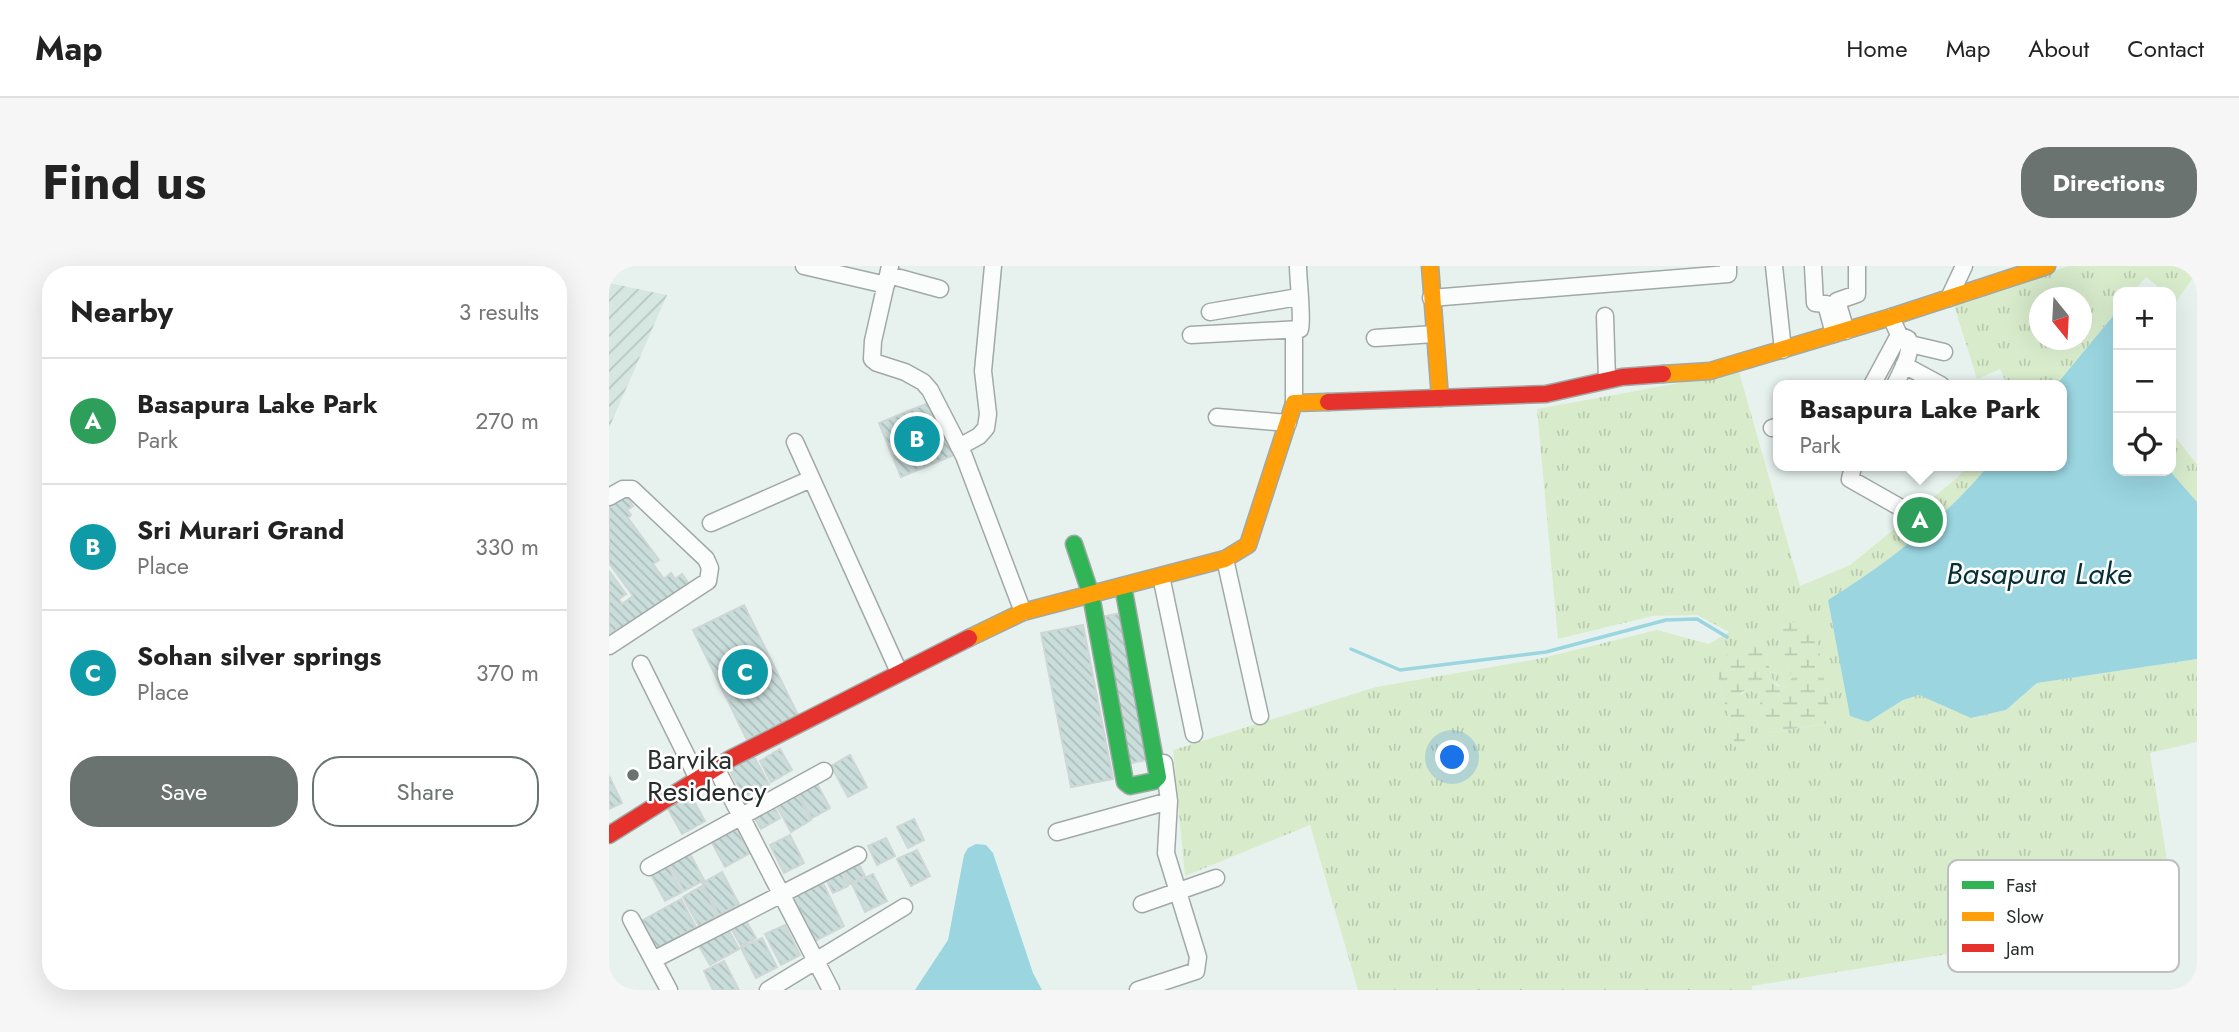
<!DOCTYPE html>
<html lang="en">
<head>
<meta charset="utf-8">
<style>
  :root { --surface:#fff; --page:#f6f6f6; --text:#222; --muted:#767676; --line:#e0e0e0; --accent:#6a736f }
  body { margin:0; font-family:Jost,sans-serif; background:var(--page); color:var(--text) }
  .controls { position:absolute; right:21px; top:21px; display:grid; overflow:hidden; border-radius:14px; box-shadow:0 7px 28px #0002 }
  .controls button { width:63px; height:63px; display:grid; place-items:center; padding:0; border:0; border-bottom:2px solid var(--line); background:var(--surface); color:var(--text); font:35px sans-serif }
  .compass { position:absolute; left:1420px; top:21px; width:63px; height:63px; border-radius:50%; background:var(--surface); box-shadow:0 7px 28px #0002; rotate:162deg }
  .you { position:absolute; left:844px; top:492px; width:24px; height:24px; margin:-18px; border:5px solid #fff; border-radius:50%; background:#1a73e8; box-shadow:0 0 0 10px #1a73e833 }
  .badge { display:grid; place-items:center; width:46px; height:46px; border-radius:50%; background:var(--accent); color:#fff; font-size:23px; font-weight:700 }
  .pin { position:absolute; translate:-50% -50%; border:4px solid #fff; box-shadow:0 2px 7px #0006 }
  .popup { position:absolute; left:1164px; top:114px; width:294px; height:91px; box-sizing:border-box; display:grid; place-content:center; border-radius:14px; background:var(--surface); filter:drop-shadow(0 2px 5px #0005); font-size:23px; white-space:nowrap; color:var(--muted) }
  .popup b { font-size:26px; color:var(--text) }
  .popup::after { content:''; position:absolute; left:50%; top:100%; margin-left:-14px; border:14px solid transparent; border-top-color:var(--surface) }
  .list { margin:0; padding:0; list-style:none }
  h2 { display:flex; justify-content:space-between; align-items:center; height:91px; margin:0; padding:0 28px; font-size:30px }
  h2 small { font-size:23px; font-weight:400; color:var(--muted) }
  .list li { display:grid; grid-template-columns:46px 1fr auto; gap:21px; align-items:center; box-sizing:border-box; height:126px; padding:0 28px; border-top:2px solid var(--line) }
  .list b { display:block; font-size:26px; white-space:nowrap }
  .list p { margin:0; font-size:23px; white-space:nowrap; color:var(--muted) }
  .list em { font-size:23px; font-style:normal; color:var(--muted) }
  .actions { display:flex; gap:14px; padding:21px 28px }
  .actions a { flex:1; padding:16px 0; border:2px solid var(--accent); border-radius:28px; text-align:center; font-size:24px; color:var(--accent) }
  .actions .main { background:var(--accent); color:#fff }
  .icon { flex:none; width:38px; height:38px; fill:none; stroke:currentColor; stroke-width:2; stroke-linecap:round; stroke-linejoin:round }
  .map { position:relative; flex:none; width:1588px; height:724px; overflow:hidden; border-radius:28px }
  header { display:flex; align-items:center; gap:42px; box-sizing:border-box; height:98px; padding:0 35px; background:var(--surface); border-bottom:2px solid var(--line) }
  header strong { font-size:33px }
  nav { display:flex; gap:38px; margin-inline-start:auto; font-size:24px }
  .intro { display:flex; align-items:center; justify-content:space-between; box-sizing:border-box; height:168px; padding:0 42px }
  h1 { margin:0; font-size:49px }
  .button { padding:18px 32px; border-radius:28px; background:var(--accent); color:#fff; font-size:24px; font-weight:700 }
  main { display:flex; gap:42px; padding:0 42px }
  aside { flex:1; background:var(--surface); border-radius:28px; box-shadow:0 7px 28px #0002 }
  .map>svg:first-child { display:block }
  .industrial { fill:url(#industrial-furrows) }
  .grass { fill:url(#grass-tufts); fill-rule:evenodd }
  .wetland { fill:url(#wetland-marsh) }
  .water { fill:#9ad5e0 }
  .lines { fill:none; stroke-linecap:round; stroke-linejoin:round }
  .stream { stroke:#9ad5e0; stroke-width:3.5 }
  .building { fill:url(#building-back-hatch); stroke:#ced7d5; stroke-width:2 }
  .street-casing { stroke:#a1a9a6; stroke-width:19 }
  .fast-casing { stroke:#a1a9a6; stroke-width:19 }
  .slow-casing { stroke:#a1a9a6; stroke-width:19 }
  .jam-casing { stroke:#a1a9a6; stroke-width:19 }
  .street { stroke:#fbfdfc; stroke-width:16 }
  .fast { stroke:#30b455; stroke-width:16 }
  .slow { stroke:#ff9f0a; stroke-width:16 }
  .jam { stroke:#e5322d; stroke-width:16 }
  .poi-dot { fill:#6a736f; stroke:#fff; stroke-width:2.5 }
  .labels { text-anchor:middle; dominant-baseline:central; stroke-width:5; stroke-linejoin:round; paint-order:stroke }
  .poi-label { font-size:28px; fill:#272e2b; stroke:#fff; text-anchor:start }
  .water-label { font-size:30px; font-style:italic; fill:#062f37; stroke:#fff }
  .key { fill:#fff; stroke:#bec0bf; stroke-width:2 }
  .key-label { font-size:19px; fill:#272e2b }
</style>
</head>
<body>
<header>
<strong>Map</strong>
<nav><a>Home</a><a>Map</a><a>About</a><a>Contact</a></nav>
</header>
<div class="intro"><h1>Find us</h1><a class="button">Directions</a></div>
<main>
<aside>
<h2>Nearby<small>3 results</small></h2>
<ul class="list">
<li><span class="badge" style="background:#2e9e5b">A</span><div><b>Basapura Lake Park</b><p>Park</p></div><em>270 m</em></li>
<li><span class="badge" style="background:#0f9aa8">B</span><div><b>Sri Murari Grand</b><p>Place</p></div><em>330 m</em></li>
<li><span class="badge" style="background:#0f9aa8">C</span><div><b>Sohan silver springs</b><p>Place</p></div><em>370 m</em></li>
</ul>
<div class="actions"><a class="main">Save</a><a>Share</a></div>
</aside>
<div class="map">
<svg width="1588" height="724" viewBox="0 0 1588 724">
  <defs>
    <pattern id="industrial-furrows" width="10" height="10" patternUnits="userSpaceOnUse" patternTransform="scale(1.75)"><rect width="10" height="10" fill="#d5e7e0"/><path d="M-1 1l2-2M0 10L10 0M9 11l2-2" fill="none" stroke="#b7c6c0"/></pattern>
    <pattern id="grass-tufts" width="24" height="20" patternUnits="userSpaceOnUse" patternTransform="scale(1.75)"><rect width="24" height="20" fill="#d8eccc"/><path d="M3 7l-1-3M5 7V3M7 7l1-3M15 17l-1-3M17 17v-4M19 17l1-3" fill="none" stroke="#b9cbaf"/></pattern>
    <pattern id="wetland-marsh" width="20" height="14" patternUnits="userSpaceOnUse" patternTransform="scale(1.75)"><rect width="20" height="14" fill="#d8eccc"/><path d="M1 5h8M5 5V1M11 12h8M15 12V8" fill="none" stroke="#b9cbaf"/></pattern>
    <pattern id="building-back-hatch" width="6" height="6" patternUnits="userSpaceOnUse" patternTransform="scale(1.75)"><rect width="6" height="6" fill="#c9dddb"/><path d="M-1 5l2 2M0 0l6 6M5-1l2 2" fill="none" stroke="#adbebc"/></pattern>
  </defs>
  <rect width="100%" height="100%" fill="#e7f2ee"/>
  <path class="industrial" d="M0 17 58 29 0 162Z"/>
  <path class="grass" d="M1460 0H1588V6L1562 43V26H1546L1549 21 1537 11 1524 26H1509V44L1447 119H1398L1391 103 1368 113 1344 36ZM1430 32H1472V74H1430Z
    M1130 106 1191 320 1241 299 1348 212 1358 200H1379C1335 253 1277 298 1219 334L1259 456 1294 434 1310 429 1363 452 1397 444 1428 417 1588 393V476L1541 487 1567 651 1143 720V724H749L701 559 576 610 564 484 767 421 929 393 1048 364 1100 378 1120 366 1088 349 1043 350 949 373 928 143ZM1168 360 1217 458 1159 467 1149 428 1138 423 1131 430 1127 481 1108 406 1151 370 1164 415 1172 421 1179 419 1183 412Z
    M1562 166 1588 198V236L1561 205Z"/>
  <path class="wetland" d="M1192 354 1207 364 1221 450 1217 458 1158 467 1149 428 1138 423 1132 427 1131 433 1142 475 1127 482 1108 406 1114 391 1151 369 1164 415 1168 420 1175 421 1183 412 1167 360Z"/>
  <path class="water" d="M1509 44V109L1505 120 1509 133V205H1561L1588 236V393L1428 417 1397 444 1362 452 1310 429 1294 434 1259 456 1241 450 1219 334C1277 298 1335 253 1379 200H1453V119H1447Z
    M367 578 377 579 384 587 424 707 433 724H306L339 674 355 589 359 582Z"/>
  <g class="lines">
    <path class="stream" d="M742 383 791 404 937 386 1057 354 1088 353 1118 371"/>
  </g>
  <path class="building" d="M324 135 345 189 292 211 270 157Z
    M16 229 24 240 18 244 22 249 19 252 50 294 44 298 55 313 62 307 66 313 73 308 80 318 13 367 10 362 0 369V305L17 328 10 333 13 338 24 330 0 297V241Z
    M135 339 189 449 138 474 84 364Z
    M516 346 544 493 516 498 488 352Z
    M474 359 504 513 462 521 432 367Z
    M171 483 183 504 162 516 151 495Z
    M144 489 160 518 135 531 120 503Z
    M241 489 258 521 239 531 222 500Z
    M0 510 13 537 0 543Z
    M208 518 221 542 203 552 189 528Z
    M81 528 96 555 73 568 58 541Z
    M188 528 202 554 182 566 168 540Z
    M163 536 171 552 152 563 143 547Z
    M305 553 315 574 299 582 288 561Z
    M126 560 141 587 116 601 101 573Z
    M181 569 195 597 175 607 161 579Z
    M277 572 286 590 268 599 259 580Z
    M308 584 321 610 302 620 288 593Z
    M80 586 95 614 75 625 60 597Z
    M247 593 256 610 240 618 232 601Z
    M58 598 73 626 56 635 41 607Z
    M230 603 239 620 224 627 215 610Z
    M113 606 130 638 110 649 93 617Z
    M264 608 278 635 256 646 243 618Z
    M212 613 235 660 206 675 182 627Z
    M93 620 109 649 90 660 74 631Z
    M72 633 87 661 42 686 27 658Z
    M136 653 147 672 132 680 122 662Z
    M176 659 191 689 172 699 156 668Z
    M118 661 130 683 101 699 89 678Z
    M153 672 168 701 147 712 132 682Z
    M115 695 130 724H104L95 705Z"/>
  <g class="lines">
    <defs>
      <path id="street" d="M195 0 277 19
        M281 0 264 75 263 93 268 97 296 106 314 116 321 124 355 190 414 346
        M1165 0 1174 84
        M1204 0 1206 37 1217 38 1225 68
        M280 9 331 23
        M822 32 1119 8V0
        M1340 32 1355 0
        M601 46 689 31
        M996 50 998 114
        M1282 51 1290 69 1299 73C1304 88 1292 105 1286 119
        M1237 65 1228 35 1248 28V0
        M582 69 691 63C694 53 689 14 689 0
        M766 72 825 68
        M1301 78 1335 86
        M1295 99 1332 119
        M1263 119 1290 69
        M685 137V65
        M608 151 679 157
        M1163 162 1169 160
        M186 176 290 406
        M350 181 370 170 377 162 379 148 374 105 384 0
        M1244 201 1241 213 1301 247
        M0 231 14 223H23L97 293 101 302 99 315 0 380
        M102 257 202 213
        M616 293 651 450
        M552 310 585 468
        M32 398 89 513
        M107 502 222 724
        M448 566 560 535
        M40 601 215 505
        M533 638 607 612
        M22 653 60 724
        M44 694 249 589
        M159 724 295 641
        M529 724 587 705 589 691 557 587 560 535 555 497"/>
      <path id="fast" d="M465 278 482 329 516 516 521 520 545 515 549 511 514 320"/>
      <path id="slow" d="M821 0 831 132
        M1054 108 1101 105 1282 51 1438 0
        M360 372 414 346 616 293 639 279 685 137 719 136"/>
      <path id="jam" d="M719 136 937 128 1013 111 1054 108
        M0 569 121 493 360 372"/>
    </defs>
    <use href="#street" class="street-casing"/>
    <use href="#fast" class="fast-casing"/>
    <use href="#slow" class="slow-casing"/>
    <use href="#jam" class="jam-casing"/>
    <use href="#street" class="street"/>
    <use href="#fast" class="fast"/>
    <use href="#slow" class="slow"/>
    <use href="#jam" class="jam"/>
  </g>
  <circle class="poi-dot" cx="24" cy="509" r="7"/>
  <g class="labels">
    <g class="poi-label">
      <text x="38" y="493">Barvika<tspan x="38" dy="32">Residency</tspan></text>
    </g>
    <g class="water-label">
      <text x="1430" y="307">Basapura Lake</text>
    </g>
  </g>
  <rect x="1339" y="594" width="231" height="112" rx="10" class="key"/>
  <rect x="1353" y="615" width="32" height="8" fill="#30b455"/>
  <rect x="1353" y="646" width="32" height="9" fill="#ff9f0a"/>
  <rect x="1353" y="678" width="32" height="8" fill="#e5322d"/>
  <g class="key-label">
    <text x="1397" y="626">Fast</text>
    <text x="1397" y="657">Slow</text>
    <text x="1397" y="689">Jam</text>
  </g>
</svg>
<div class="controls">
<button>+</button>
<button>−</button>
<button><svg class="icon" aria-label="locate" viewBox="0 0 24 24"><circle cx="12" cy="12" r="6"/><path d="M12 2v4M12 18v4M2 12h4M18 12h4"/></svg></button>
</div>
<svg class="compass" viewBox="-18 -18 36 36"><path d="M0-13l5 13h-10z" fill="#e53935"/><path d="M0 13l5-13h-10z" fill="#767676"/></svg>
<div class="you"></div>
<div class="pin badge" style="left:1311px;top:254px;background:#2e9e5b">A</div>
<div class="popup"><b>Basapura Lake Park</b>Park</div>
<div class="pin badge" style="left:308px;top:173px;background:#0f9aa8">B</div>
<div class="pin badge" style="left:136px;top:406px;background:#0f9aa8">C</div>
</div>
</main>
</body>
</html>
